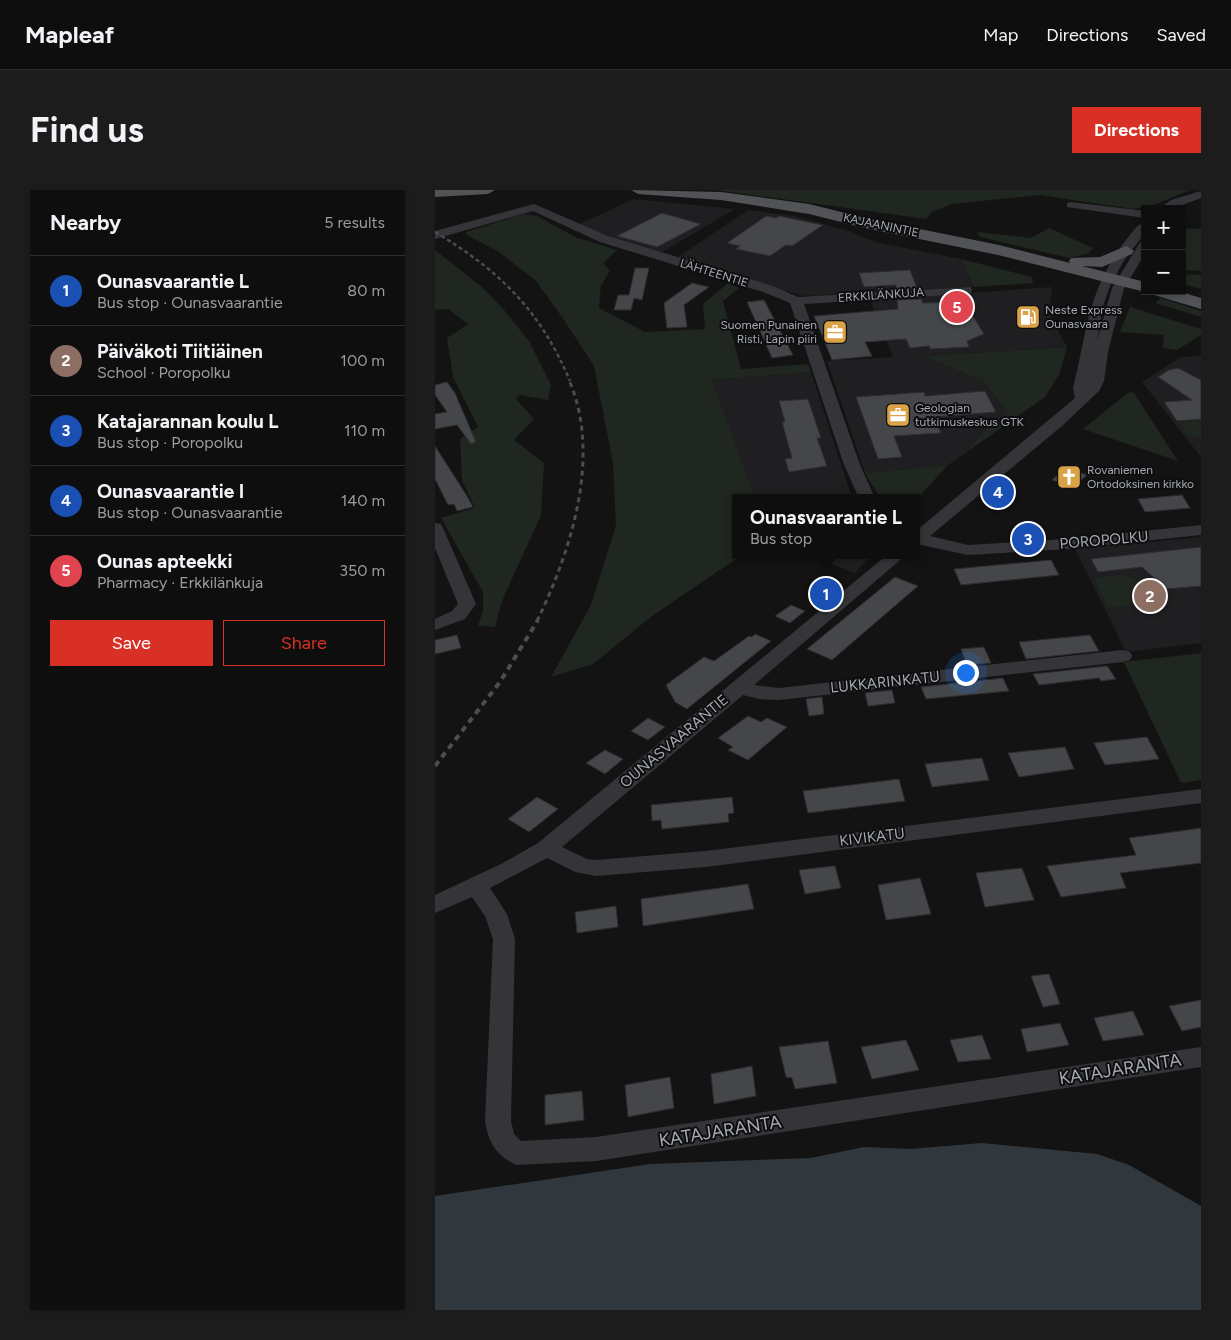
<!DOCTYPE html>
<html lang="en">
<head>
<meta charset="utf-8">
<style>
  :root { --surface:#0e0e0f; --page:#1c1c1d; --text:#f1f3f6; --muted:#9b9c9e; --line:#2e2e2f; --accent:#d93025 }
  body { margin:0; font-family:Figtree,sans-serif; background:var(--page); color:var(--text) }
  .controls { position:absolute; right:15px; top:15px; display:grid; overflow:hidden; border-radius:0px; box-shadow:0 2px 8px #0003 }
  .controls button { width:45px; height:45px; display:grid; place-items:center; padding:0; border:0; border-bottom:1px solid var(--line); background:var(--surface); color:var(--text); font:25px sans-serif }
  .you { position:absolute; left:530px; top:482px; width:18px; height:18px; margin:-12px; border:4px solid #fff; border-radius:50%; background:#1a73e8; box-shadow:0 0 0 8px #1a73e833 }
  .badge { display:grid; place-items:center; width:32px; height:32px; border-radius:50%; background:var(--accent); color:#fff; font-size:16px; font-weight:700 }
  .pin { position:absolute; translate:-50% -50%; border:2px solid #fff; box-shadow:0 1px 5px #0006 }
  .popup { position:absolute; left:297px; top:304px; width:188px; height:65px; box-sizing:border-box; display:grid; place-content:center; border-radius:0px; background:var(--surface); filter:drop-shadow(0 1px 4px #0005); font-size:16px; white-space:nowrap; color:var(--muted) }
  .popup b { font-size:19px; color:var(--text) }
  .popup::after { content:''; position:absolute; left:50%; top:100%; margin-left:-10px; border:10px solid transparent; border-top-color:var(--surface) }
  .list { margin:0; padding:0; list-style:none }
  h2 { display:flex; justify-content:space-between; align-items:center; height:65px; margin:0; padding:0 20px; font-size:21px }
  h2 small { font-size:16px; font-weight:400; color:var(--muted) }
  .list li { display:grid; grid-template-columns:32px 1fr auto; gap:15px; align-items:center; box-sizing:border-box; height:70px; padding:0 20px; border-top:1px solid var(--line) }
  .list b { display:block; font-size:19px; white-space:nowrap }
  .list p { margin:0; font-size:16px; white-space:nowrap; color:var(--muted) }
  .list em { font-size:16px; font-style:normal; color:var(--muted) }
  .actions { display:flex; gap:10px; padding:15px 20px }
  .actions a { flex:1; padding:11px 0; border:1px solid var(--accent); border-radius:0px; text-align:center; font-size:18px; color:var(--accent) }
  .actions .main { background:var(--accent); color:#fff }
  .map { position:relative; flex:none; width:766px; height:1120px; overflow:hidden; border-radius:0px }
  header { display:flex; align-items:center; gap:30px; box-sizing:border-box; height:70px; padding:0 25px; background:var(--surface); border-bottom:1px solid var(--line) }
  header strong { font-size:24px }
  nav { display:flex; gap:28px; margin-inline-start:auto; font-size:18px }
  .intro { display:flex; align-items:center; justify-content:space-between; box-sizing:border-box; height:120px; padding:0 30px }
  h1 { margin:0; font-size:35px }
  .button { padding:12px 22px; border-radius:0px; background:var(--accent); color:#fff; font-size:18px; font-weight:700 }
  main { display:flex; gap:30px; padding:0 30px }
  aside { flex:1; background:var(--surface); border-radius:0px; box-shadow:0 2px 8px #0003 }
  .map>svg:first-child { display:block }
  .built { fill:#1f1f21 }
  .green { fill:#202620 }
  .water { fill:#30383d }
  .building { fill:#454649; stroke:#2d2d30 }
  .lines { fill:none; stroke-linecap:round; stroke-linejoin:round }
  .minor { fill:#353539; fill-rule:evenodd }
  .major { fill:#515357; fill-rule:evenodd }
  .rail-far2 { stroke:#4c4d52; stroke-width:2.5; stroke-dasharray:4 3; stroke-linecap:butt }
  .rail-far1 { stroke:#4c4d52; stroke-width:3; stroke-dasharray:5 4; stroke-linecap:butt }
  .rail { stroke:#4c4d52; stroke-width:4; stroke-dasharray:6 5; stroke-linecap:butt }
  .labels { text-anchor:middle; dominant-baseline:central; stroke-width:4; stroke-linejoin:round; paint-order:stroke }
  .far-street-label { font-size:12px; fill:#a6abb3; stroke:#0e0e0f }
  .far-poi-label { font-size:12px; fill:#a6abb3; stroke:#0e0e0f; text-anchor:start }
  .street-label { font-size:15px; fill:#a6abb3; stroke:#0e0e0f }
  .near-street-label { font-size:18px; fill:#a6abb3; stroke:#0e0e0f }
</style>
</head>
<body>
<header>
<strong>Mapleaf</strong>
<nav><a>Map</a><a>Directions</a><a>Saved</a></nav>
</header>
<div class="intro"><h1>Find us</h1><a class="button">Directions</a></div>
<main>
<aside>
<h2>Nearby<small>5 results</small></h2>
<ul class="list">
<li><span class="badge" style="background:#1a4fb4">1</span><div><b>Ounasvaarantie L</b><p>Bus stop · Ounasvaarantie</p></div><em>80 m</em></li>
<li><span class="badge" style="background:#8d6e63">2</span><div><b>Päiväkoti Tiitiäinen</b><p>School · Poropolku</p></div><em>100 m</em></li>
<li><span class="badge" style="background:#1a4fb4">3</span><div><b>Katajarannan koulu L</b><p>Bus stop · Poropolku</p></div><em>110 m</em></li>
<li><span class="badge" style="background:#1a4fb4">4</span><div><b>Ounasvaarantie I</b><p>Bus stop · Ounasvaarantie</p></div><em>140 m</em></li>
<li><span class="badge" style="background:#e0444e">5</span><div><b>Ounas apteekki</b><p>Pharmacy · Erkkilänkuja</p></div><em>350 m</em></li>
</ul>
<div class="actions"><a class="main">Save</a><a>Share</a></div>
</aside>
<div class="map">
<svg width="766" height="1120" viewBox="0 0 766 1120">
  <rect width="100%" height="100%" fill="#131314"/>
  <path class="built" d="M198 9 300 19 224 64 166 43 145 34Z
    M313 20 359 26 417 42 440 52 526 69 539 97 369 106 240 69Z
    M617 97 614 123 632 157 490 166 548 191 575 223 552 238 529 264 513 275 430 283 392 171 458 167 435 110Z
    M766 166V267L707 192 746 167Z
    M376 182 417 308H320L276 190Z
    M766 347V453L691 462 640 359Z
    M374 365H437L420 383Z"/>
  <path class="green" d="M281 0H755L714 17 698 19 604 5 517 14 497 22 491 29Z
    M89 24 102 26 140 47 182 60 168 73 175 81 166 95 164 118 210 142 270 139 268 114 293 93 304 98 288 111 306 179 373 174 376 182 277 190 320 308H301V365H307L217 426 158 474 116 487 156 415 181 335 178 273 159 176 129 130 101 91 64 62 32 45 31 42Z
    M614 38 658 58 652 64 634 68 545 47 542 42 596 48Z
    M747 38 766 39V81L747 80Z
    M0 60 47 97 70 121 94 151 116 195 113 210 85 205 81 209 99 229 79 250 109 273 106 325 67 411 60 437 43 436 48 421V402L6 328 40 318 27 290 25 249 43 237 18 187 12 148 33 134 13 119 0 120Z
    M526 69 597 87 598 93 539 97Z
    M747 84 766 85V99L747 94Z
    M726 108 766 121V127L720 113Z
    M695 117 766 139V145L742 160 728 158 729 145 685 142Z
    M632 157 625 183 610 207 529 264 552 238 574 223 548 191 489 166Z
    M694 202 699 203 743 271 648 239Z
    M766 230V248L752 245 744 232Z
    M513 275 481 310V308H445L430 283Z
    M688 385 708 391 720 412 673 418 659 388Z
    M766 463V590L746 593 689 472Z"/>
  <path class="water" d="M547 953 662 964 694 975 766 1016V1120H0V1006L215 974 376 968 429 957 475 959Z"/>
  <path class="building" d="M227 23 266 34 222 57 182 46Z
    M331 26 341 28 344 26 388 35 357 56 351 55 335 66 301 59 305 56 292 53Z
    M200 78H214L207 110 199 108 196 120H179L183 105H194Z
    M475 80 482 98 461 99V95L429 97 424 83Z
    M257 93 274 97 249 115 252 137 232 138 229 113Z
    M486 109 488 113 526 112 530 118H533L549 144 532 151 534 157 496 159 494 156 475 158 471 149 430 152 437 166 397 170 379 126 463 119 462 110Z
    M329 110 358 165 337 168 312 112Z
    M743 178 766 190V229L742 231 729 212 757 210 723 187 734 180Z
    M12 192 20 203 41 252 36 254 22 235 0 239V224L12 222 0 205V195Z
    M550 201 561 222 499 227 506 243 459 246 467 267 443 269 421 207 489 202 490 206Z
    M373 209 386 248H382L392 276 354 282 350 269 357 268 347 232H350L344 211Z
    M0 256 32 306 38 317 22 321 19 314 13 315 0 289Z
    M631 278 652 285 638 297 617 290Z
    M747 305 755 318 710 322 703 309Z
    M766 357V396L731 399 707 377 663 382 656 369Z
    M616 370 624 385 526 395 519 379Z
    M460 387 483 396 397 470 372 459Z
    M356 415 370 421 355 433 340 426Z
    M320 444 336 451 252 519 240 512 231 495 269 467 279 471 314 446 317 447Z
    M22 445 26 458 0 464V450Z
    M655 445 664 461 591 469 584 452Z
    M549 457 556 473 532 475 526 459Z
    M672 476 681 489 666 491 664 488 604 495 598 484Z
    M568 488 574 501 491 509 486 497Z
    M457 500 460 513 433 516 430 503Z
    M387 507 389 524 374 526 371 509Z
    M313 526 326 532 332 528 352 537 313 570 293 560 298 557 283 548Z
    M213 528 230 537 213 550 196 541Z
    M712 547 724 569 670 575 659 553Z
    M630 557 639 579 584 587 573 563Z
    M170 560 188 569 170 584 151 573Z
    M547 568 554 590 497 597 490 574Z
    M464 589 470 611 373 623 368 601Z
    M102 607 123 619 94 642 73 629Z
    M297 607 299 623 293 624 294 632 227 639 226 630 217 631 216 615Z
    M766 638V673L685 683 691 698 626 707 612 676 701 665 694 648Z
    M400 676 406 698 370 704 364 680Z
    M587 678 599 710 550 717 541 683Z
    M485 688 496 724 451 730 443 695Z
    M313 694 319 719 208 736 206 709Z
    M181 716 183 737 142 743 140 722Z
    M614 784 625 814 608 817 596 786Z
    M766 810V837L747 841 734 816Z
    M698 821 709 845 668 851 659 828Z
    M625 833 634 855 592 862 586 839Z
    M547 845 556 869 523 872 515 850Z
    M471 850 484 880 437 889 426 857Z
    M393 851 402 893 360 899 357 888 351 887 344 857Z
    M317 876 321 906 279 914 276 884Z
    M235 887 239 918 193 927 190 895Z
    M147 901 149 930 110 935V905Z"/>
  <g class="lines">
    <path class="minor" d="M766 1V8L737 19H723L736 10Z
      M636 12 710 21V28L632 17V13Z
      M99 14 173 46 338 96 363 107 536 97 537 100 536 103 531 104 369 114 425 275 440 308H424L409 275 355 113 328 102 165 52 98 21 0 49V41Z
      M710 32V43L688 72 675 96 668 116 662 151 677 98 706 51 710 50V64L689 98 673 162 669 191 664 201 628 235 495 346 533 355 632 349 766 335V345L632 359 533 365 481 354V341L640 208 638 198C653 139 652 101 691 50 696 44 702 34 710 32Z
      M0 333 6 334 8 338 41 414 30 429 0 440V429L17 421 23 414 0 358Z
      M452 365H471L319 495 344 498 688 460 695 462 697 466 695 470 688 472 344 510 324 509 308 505 127 657 152 669 161 670 271 661 766 599V613L271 677 161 686 140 682 112 668 55 698 72 724 80 749 76 931 79 944 86 951 161 947 766 857V877L161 971 82 975C62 967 53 952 50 931L58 749 50 726 37 707 0 723V705L68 673 103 653Z"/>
    <path class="major" d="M0 0H60L53 4 0 7Z
      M196 0 286 2 374 14 430 28 564 55 635 73 634 71 636 68 665 67 691 56 699 61 697 64 667 77 647 76 710 92V101H713L710 102 563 65 430 38 374 24 286 10 203 4Z
      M717 101H743L766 108V119L719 105Z"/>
    <path class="rail-far2" d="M0 42C65 81 105 120 135 191"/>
    <path class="rail-far1" d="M102 431C136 361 167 266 134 190"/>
    <path class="rail" d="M0 576 65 492 103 430"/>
  </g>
  <defs>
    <symbol id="fuel-square" viewBox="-11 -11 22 22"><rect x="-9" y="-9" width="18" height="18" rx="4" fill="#daa246" stroke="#0e0e0f"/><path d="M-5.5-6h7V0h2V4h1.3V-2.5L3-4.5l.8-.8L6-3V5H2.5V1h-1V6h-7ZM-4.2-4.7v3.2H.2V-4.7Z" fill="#fff"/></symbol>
    <symbol id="office-square" viewBox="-11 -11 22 22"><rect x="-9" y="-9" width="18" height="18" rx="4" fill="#daa246" stroke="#0e0e0f"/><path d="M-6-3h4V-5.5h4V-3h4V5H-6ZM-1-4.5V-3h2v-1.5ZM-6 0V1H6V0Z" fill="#fff"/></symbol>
    <symbol id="church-square" viewBox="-11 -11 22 22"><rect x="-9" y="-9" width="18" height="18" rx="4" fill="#daa246" stroke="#0e0e0f"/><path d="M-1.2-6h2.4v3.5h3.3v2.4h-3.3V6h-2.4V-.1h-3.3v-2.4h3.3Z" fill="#fff"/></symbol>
  </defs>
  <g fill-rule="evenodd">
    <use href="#fuel-square" x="579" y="113" width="28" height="28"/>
    <use href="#office-square" x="386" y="128" width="28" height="28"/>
    <use href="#office-square" x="449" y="211" width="28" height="28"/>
    <use href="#church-square" x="620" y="273" width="28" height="28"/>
  </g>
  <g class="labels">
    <g class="far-street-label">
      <text transform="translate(446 35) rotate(12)">KAJAANINTIE</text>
      <text transform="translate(279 83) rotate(17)">LÄHTEENTIE</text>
      <text transform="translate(446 105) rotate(-4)">ERKKILÄNKUJA</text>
    </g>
    <g class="far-poi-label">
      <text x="610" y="120">Neste Express<tspan x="610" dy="14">Ounasvaara</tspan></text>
      <text x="382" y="135" text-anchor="end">Suomen Punainen<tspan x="382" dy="14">Risti, Lapin piiri</tspan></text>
      <text x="480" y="218">Geologian<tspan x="480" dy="14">tutkimuskeskus GTK</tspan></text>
      <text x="652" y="280">Rovaniemen<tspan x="652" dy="14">Ortodoksinen kirkko</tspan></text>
    </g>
    <g class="street-label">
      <text transform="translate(669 350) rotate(-5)">POROPOLKU</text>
      <text transform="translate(450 492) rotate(-6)">LUKKARINKATU</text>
      <text transform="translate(239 551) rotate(-40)">OUNASVAARANTIE</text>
      <text transform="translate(437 647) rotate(-7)">KIVIKATU</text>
    </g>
    <g class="near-street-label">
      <text transform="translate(685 879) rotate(-9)">KATAJARANTA</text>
      <text transform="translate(285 941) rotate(-9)">KATAJARANTA</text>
    </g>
  </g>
</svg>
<div class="controls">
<button>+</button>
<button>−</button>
</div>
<div class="you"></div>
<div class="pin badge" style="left:391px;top:404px;background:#1a4fb4">1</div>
<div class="popup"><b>Ounasvaarantie L</b>Bus stop</div>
<div class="pin badge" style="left:715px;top:406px;background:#8d6e63">2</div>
<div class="pin badge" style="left:593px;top:349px;background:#1a4fb4">3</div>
<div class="pin badge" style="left:563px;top:302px;background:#1a4fb4">4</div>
<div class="pin badge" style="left:522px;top:117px;background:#e0444e">5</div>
</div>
</main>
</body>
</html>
